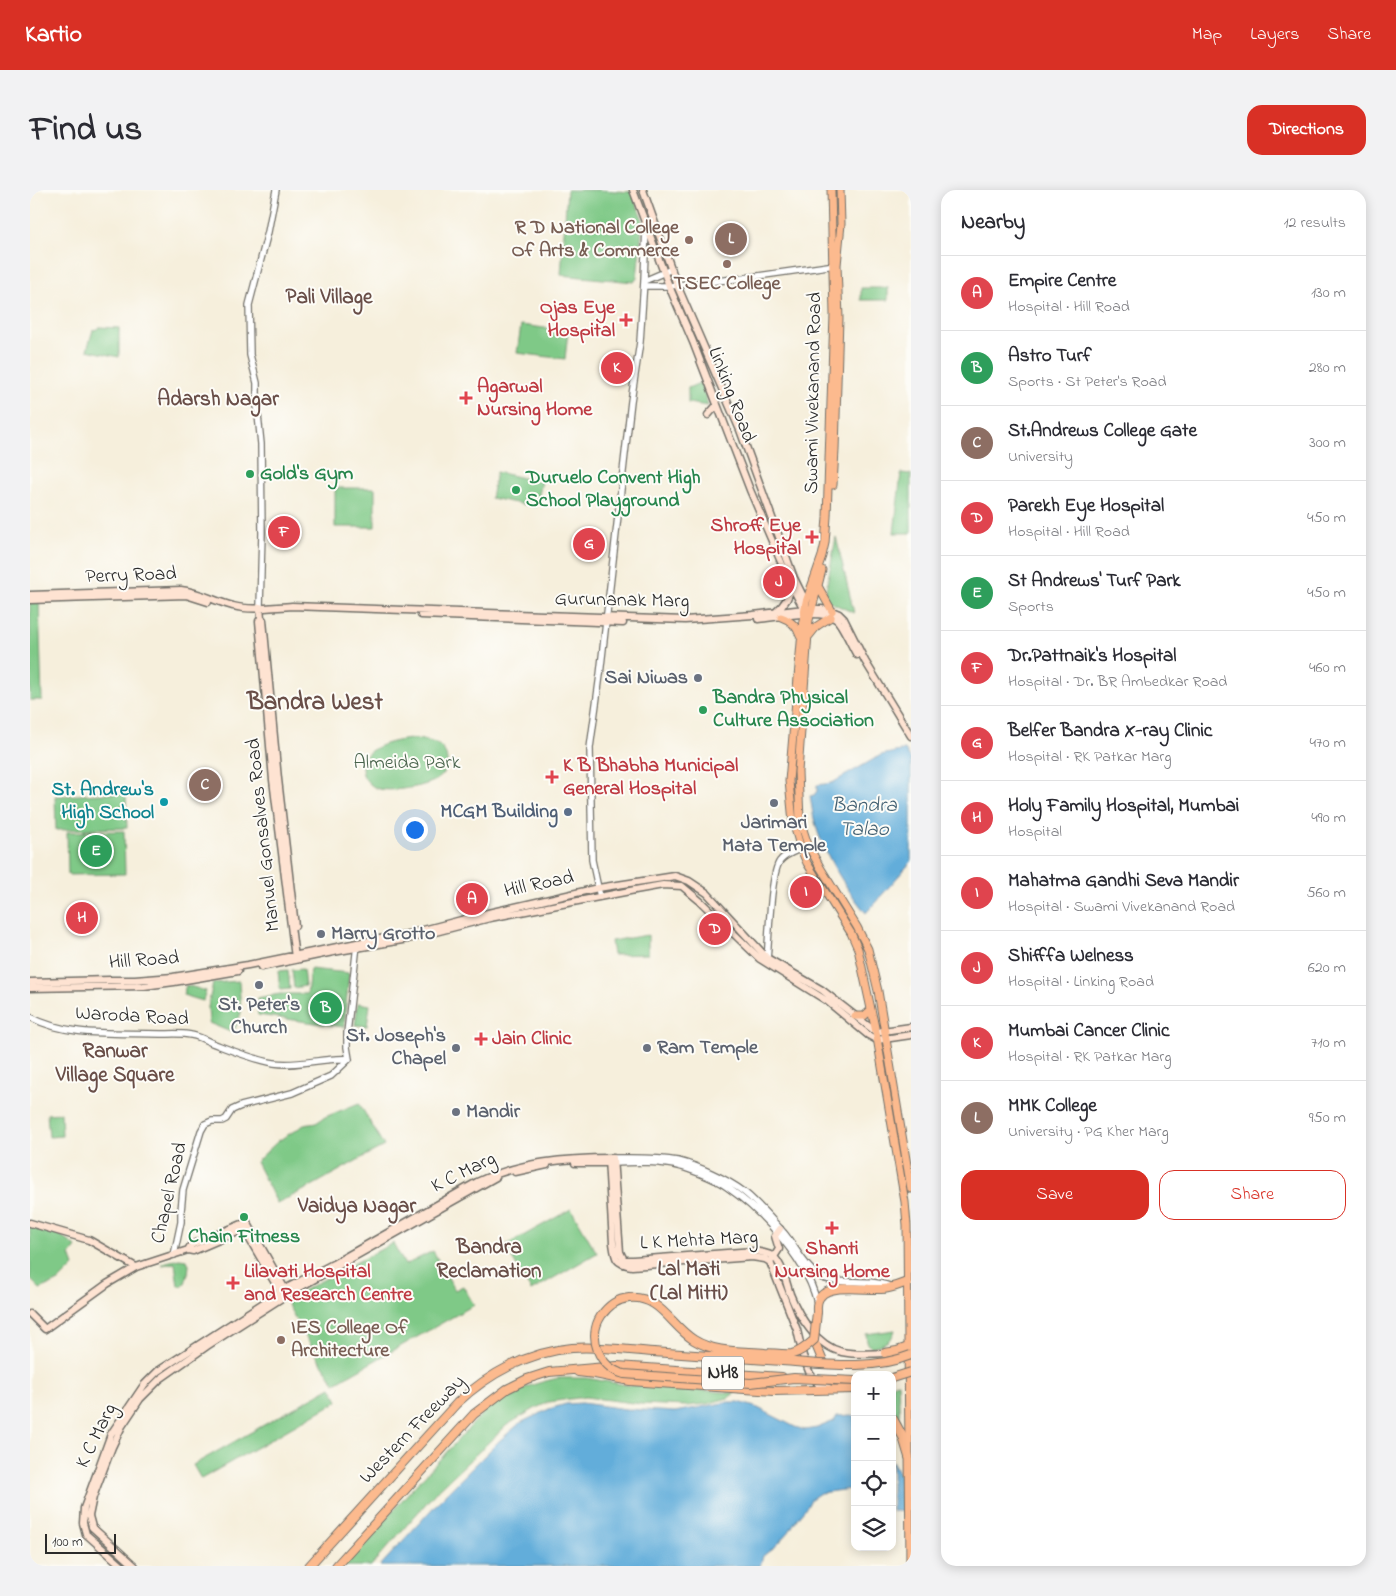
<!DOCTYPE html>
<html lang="en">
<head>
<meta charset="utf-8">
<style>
  :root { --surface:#fff; --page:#f2f2f3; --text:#2b2b33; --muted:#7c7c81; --line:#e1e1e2; --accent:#d93025 }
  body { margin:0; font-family:"Indie Flower",sans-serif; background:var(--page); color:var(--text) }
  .controls { position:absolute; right:15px; bottom:15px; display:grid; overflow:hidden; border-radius:10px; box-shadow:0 2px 12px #0003 }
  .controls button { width:45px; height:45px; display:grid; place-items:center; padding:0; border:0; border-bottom:1px solid var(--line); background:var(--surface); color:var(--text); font:25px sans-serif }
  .scale { position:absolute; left:15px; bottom:12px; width:71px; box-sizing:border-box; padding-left:5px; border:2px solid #2b2b2b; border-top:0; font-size:14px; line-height:18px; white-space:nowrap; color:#2b2b2b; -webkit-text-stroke:4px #fdfcf7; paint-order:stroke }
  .you { position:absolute; left:384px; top:639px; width:18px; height:18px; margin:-12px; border:4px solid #fff; border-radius:50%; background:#1a73e8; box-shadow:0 0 0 8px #1a73e833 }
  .badge { display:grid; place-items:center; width:32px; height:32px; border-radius:50%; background:var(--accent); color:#fff; font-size:16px; font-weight:700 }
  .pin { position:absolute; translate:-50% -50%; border:2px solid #fff; box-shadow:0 1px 5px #0006 }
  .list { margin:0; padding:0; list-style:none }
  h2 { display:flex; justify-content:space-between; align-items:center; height:65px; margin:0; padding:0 20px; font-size:21px }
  h2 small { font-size:16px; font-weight:400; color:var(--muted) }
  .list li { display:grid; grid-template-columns:32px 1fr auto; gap:15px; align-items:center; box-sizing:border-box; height:75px; padding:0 20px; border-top:1px solid var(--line) }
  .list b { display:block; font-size:19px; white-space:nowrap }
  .list p { margin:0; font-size:16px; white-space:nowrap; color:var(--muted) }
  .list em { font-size:16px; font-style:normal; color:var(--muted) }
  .actions { display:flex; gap:10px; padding:15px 20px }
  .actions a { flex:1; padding:11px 0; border:1px solid var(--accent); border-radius:15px; text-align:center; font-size:18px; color:var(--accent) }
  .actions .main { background:var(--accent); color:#fff }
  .icon { flex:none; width:28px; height:28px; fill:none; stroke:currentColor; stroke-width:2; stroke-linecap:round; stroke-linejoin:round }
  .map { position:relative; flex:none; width:881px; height:1376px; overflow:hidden; border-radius:15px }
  header { display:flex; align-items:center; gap:30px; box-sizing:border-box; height:70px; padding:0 25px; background:var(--accent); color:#fff }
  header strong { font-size:24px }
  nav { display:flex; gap:28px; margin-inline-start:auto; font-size:18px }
  .intro { display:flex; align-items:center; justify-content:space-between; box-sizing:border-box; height:120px; padding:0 30px }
  h1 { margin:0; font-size:35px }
  .button { padding:12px 22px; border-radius:15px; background:var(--accent); color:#fff; font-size:18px; font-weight:700 }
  main { display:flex; gap:30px; padding:0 30px }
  aside { flex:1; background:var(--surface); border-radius:15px; box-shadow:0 2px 12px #0003 }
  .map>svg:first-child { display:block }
  .green { fill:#7fc987; stroke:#557a59 }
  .water { fill:#62adda; stroke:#466c82 }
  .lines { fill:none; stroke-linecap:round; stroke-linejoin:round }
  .tertiary-casing { stroke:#727069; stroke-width:8 }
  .secondary-casing { stroke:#727069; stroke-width:9 }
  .primary-casing { stroke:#727069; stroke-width:9 }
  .motorway-casing { stroke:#727069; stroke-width:10 }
  .tertiary { stroke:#fff; stroke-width:5.5 }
  .secondary { stroke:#fee3d2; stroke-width:6 }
  .primary { stroke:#fcba8e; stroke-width:7 }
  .motorway { stroke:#fcba8e; stroke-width:8 }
  .motorway-bridge-casing { stroke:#727069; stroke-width:10; stroke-linecap:butt }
  .motorway-bridge { stroke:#fcba8e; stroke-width:8 }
  .education-dot { fill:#8d6e63; stroke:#fdfcf7; stroke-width:2 }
  .health-dot { fill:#e0444e; stroke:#fdfcf7; stroke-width:2 }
  .leisure-dot { fill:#2e9e5b; stroke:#fdfcf7; stroke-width:2 }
  .worship-dot { fill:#6b7280; stroke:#fdfcf7; stroke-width:2 }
  .culture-dot { fill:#0f9aa8; stroke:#fdfcf7; stroke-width:2 }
  .service-dot { fill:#5c6f8a; stroke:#fdfcf7; stroke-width:2 }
  .labels { text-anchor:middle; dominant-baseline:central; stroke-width:4; stroke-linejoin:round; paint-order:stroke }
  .shield { fill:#fdfcf7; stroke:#6a6a68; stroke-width:1 }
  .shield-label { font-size:19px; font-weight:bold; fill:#2b2b2b }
  .education-label { font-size:20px; font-weight:bold; fill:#785e54; stroke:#fdfcf7; text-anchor:end }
  .health-label { font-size:20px; font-weight:bold; fill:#be3a42; stroke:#fdfcf7; text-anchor:start }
  .street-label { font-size:20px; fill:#2b2b2b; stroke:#fdfcf7 }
  .leisure-label { font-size:20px; font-weight:bold; fill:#27864d; stroke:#fdfcf7; text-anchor:start }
  .worship-label { font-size:20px; font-weight:bold; fill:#5b616d; stroke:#fdfcf7; text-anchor:start }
  .park-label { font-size:20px; fill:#48624b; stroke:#fdfcf7 }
  .culture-label { font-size:20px; font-weight:bold; fill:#0d838f; stroke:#fdfcf7; text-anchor:end }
  .service-label { font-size:20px; font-weight:bold; fill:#4e5e75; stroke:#fdfcf7; text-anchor:end }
  .neighbourhood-label { font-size:21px; font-weight:bold; fill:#694e48; stroke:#fdfcf7 }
  .water-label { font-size:21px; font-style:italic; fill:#415f71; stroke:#fdfcf7 }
  .district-label { font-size:25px; font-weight:bold; fill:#694e48; stroke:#fdfcf7 }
</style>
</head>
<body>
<header>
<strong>Kartio</strong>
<nav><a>Map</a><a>Layers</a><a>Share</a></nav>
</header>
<div class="intro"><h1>Find us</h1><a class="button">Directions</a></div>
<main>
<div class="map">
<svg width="881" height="1376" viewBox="0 0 881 1376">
  <rect width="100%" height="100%" fill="#fdfcf7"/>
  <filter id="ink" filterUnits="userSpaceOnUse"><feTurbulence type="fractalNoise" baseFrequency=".02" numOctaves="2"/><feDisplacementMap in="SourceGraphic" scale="10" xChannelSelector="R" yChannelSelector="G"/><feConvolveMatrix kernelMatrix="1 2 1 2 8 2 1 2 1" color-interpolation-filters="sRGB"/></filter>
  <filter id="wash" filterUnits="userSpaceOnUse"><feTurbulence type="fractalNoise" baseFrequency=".0096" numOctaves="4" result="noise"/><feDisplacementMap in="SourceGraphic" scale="20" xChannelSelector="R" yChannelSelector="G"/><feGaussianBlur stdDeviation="1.12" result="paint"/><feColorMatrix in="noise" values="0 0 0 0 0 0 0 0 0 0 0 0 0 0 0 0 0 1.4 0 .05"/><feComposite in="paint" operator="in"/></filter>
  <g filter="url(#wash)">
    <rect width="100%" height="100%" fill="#f6efdc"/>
    <path class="green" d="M537 0H568L602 2 613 30 607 88 604 92 531 85Z
      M831 98H858V110H831Z
      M491 135 538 141 535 169 487 163Z
      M69 137 89 138V167L57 160 63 140 67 139Z
      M672 192 678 216 658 213V198Z
      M466 282 512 292 506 317 461 308Z
      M871 283 881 284V343H864Z
      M305 298H345V337H305Z
      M806 347 824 423 798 411 795 405Z
      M9 411 12 510H0V412Z
      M383 549C398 550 416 552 417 571 417 578 415 584 409 588 398 597 359 603 346 598 340 595 335 590 333 584 325 557 365 550 383 549Z
      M96 603 97 638 26 640 25 606Z
      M94 641 95 684 38 685 37 642Z
      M618 745V764L583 765 581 751Z
      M273 779 275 796 264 798 262 780Z
      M280 779 319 783 314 837 228 825 227 808 250 804H277Z
      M258 780 260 799 250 800 248 781Z
      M209 791 211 823 203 843 179 833 178 817 183 793Z
      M156 795 176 801 173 811 153 805Z
      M328 813 340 815 337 836 325 835Z
      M329 913 354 956C318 974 284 997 247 1013L226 972 248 951 274 935 286 933 295 927Z
      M31 923 32 946 19 947 17 924Z
      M541 1019 567 1063 501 1101 475 1056Z
      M0 1036 29 1044 46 1057 40 1065 44 1076 29 1091 10 1099 0 1089Z
      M363 1053 375 1075 403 1061 425 1100 433 1096 444 1115 305 1193 286 1165 255 1110Z
      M149 1069 157 1070 159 1075 158 1084 155 1093 151 1096H148L145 1073 132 1075V1073Z
      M865 1140C862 1152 852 1155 841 1157L837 1152 836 1144Z
      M528 1188H556L597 1195 705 1203 698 1208 676 1214 656 1216 612 1214 555 1207 519 1212 506 1218 477 1235 405 1303 341 1376H314L381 1300 454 1222C478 1202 498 1195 528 1188Z
      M868 1193 870 1237 862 1223V1194Z
      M301 1197 308 1211 171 1289 163 1275Z"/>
    <path class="water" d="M875 560 881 570V672L836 723C817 700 792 662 785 632 782 624 782 614 780 606L784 605 787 601V595L802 593 851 565Z
      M698 1212H709L728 1218 765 1237 775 1240 787 1238 804 1231 807 1226 821 1225 825 1226V1303L820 1299 790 1303 781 1309 778 1315 768 1327 759 1342 747 1355 733 1366 730 1376H350L410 1310 469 1251 490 1233 519 1219 536 1214 552 1213 596 1219 645 1222Z
      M862 1271 870 1285 881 1287V1322L862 1321Z"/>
  </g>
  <g filter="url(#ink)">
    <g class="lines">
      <defs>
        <path id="tertiary" d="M614 91 642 79
          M614 96H639L714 88 805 75
          M230 417 232 343 231 254 227 215V193L220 165 219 115 238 42 246 0
          M570 707 562 670 560 558 570 485 601 211 610 152 614 91 616 35
          M737 770C739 750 740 684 750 671 755 664 766 661 774 657
          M0 827C40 848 87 842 131 844 140 844 151 843 161 845 168 846 176 850 182 853 203 861 222 869 244 873 269 877 294 867 319 869
          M319 869 317 857V843L327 755
          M583 968C605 968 627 967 648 971 668 976 697 989 714 1002 727 1012 743 1031 754 1043 765 1056 773 1075 787 1085 806 1097 840 1087 862 1097
          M583 973C605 972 630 971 652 977 667 982 684 988 697 997 732 1021 778 1071 787 1113
          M144 1065 151 1032V1021L153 1000 171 941 175 934 182 931H192L196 929 202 920 211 916 262 903 301 886 319 869"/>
        <path id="secondary" d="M603 0 639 96 663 152 720 300 761 395 774 419
          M613 0 647 95 710 240 764 388 776 412
          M678 225 687 215
          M0 405 151 400C170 402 186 412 203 416 222 421 243 417 262 416L655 430 723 425 774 419H791L802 421 809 424 814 429 835 471 881 546
          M0 410 156 405 178 412
          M230 417 231 428 229 431 243 590 265 768
          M746 422C754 415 760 407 761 396
          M391 425 593 433
          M231 428 233 430 248 589 265 736
          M728 429C746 427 794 418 807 430 813 436 822 457 827 465
          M231 777 303 762 378 749 460 728 605 700 633 695 652 696 670 711 730 769 797 811 838 845 847 850 881 845
          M0 792 80 790H105L143 787 218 775 327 753 378 744 458 723 568 698 645 686 659 691 677 703 737 768 792 800 846 842 881 837
          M0 798 114 796 144 792 208 781
          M578 969 583 1053C585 1068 585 1074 602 1076L722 1067 735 1069 740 1072 767 1140 773 1166 780 1184 790 1196 799 1198
          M545 973H583
          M485 982 517 975
          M0 1033 59 1050 106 1077
          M212 1036 252 1105
          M158 1060 161 1055 217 1032 256 1101
          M742 1070 749 1059 745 1046 750 1039
          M0 1124 15 1139 77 1094 106 1077 158 1060 163 1061 219 1037
          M92 1376 56 1344 53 1333 54 1318 81 1244 114 1195 128 1181 255 1099 303 1074 447 992C491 972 535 968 583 968L590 1062 594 1070H603L724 1061C730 1062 741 1063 745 1068 753 1077 756 1092 760 1104 769 1127 787 1156 812 1162 826 1165 841 1164 855 1163
          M105 1376 62 1337 59 1326 63 1307 82 1257 92 1236 110 1209 130 1189 177 1156 258 1104 466 987"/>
        <path id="primary" d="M801 0 804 125 797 327 795 353 792 366 776 412 773 430 759 591 763 632 771 659 777 673 821 743 828 759 846 842 875 1012 877 1035 880 1376
          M803 295 805 260 809 128 807 75 811 34 810 0
          M792 380 779 430 768 582 770 630 778 655 790 677 827 737 838 759 848 801 881 999
          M788 396 802 421
          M751 427C760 430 767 436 770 446
          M779 446 787 436 801 427
          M825 826H834L841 820"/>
        <path id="motorway" d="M787 1122C787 1117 786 1112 790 1107 800 1093 835 1100 851 1099 860 1099 869 1095 877 1092
          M784 1150 794 1174
          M855 1163 867 1161 881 1156
          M548 1182 565 1184 600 1191 744 1201 825 1199
          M862 1227 873 1247 879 1267
          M279 1376 427 1213C458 1184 498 1162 542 1158 569 1156 596 1160 623 1162
          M306 1376 444 1224 477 1199 497 1189 519 1182 587 1176 752 1187"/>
      </defs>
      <use href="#tertiary" class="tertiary-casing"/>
      <use href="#secondary" class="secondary-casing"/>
      <use href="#primary" class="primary-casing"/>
      <use href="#motorway" class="motorway-casing"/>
      <use href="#tertiary" class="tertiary"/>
      <use href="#secondary" class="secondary"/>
      <use href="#primary" class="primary"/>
      <use href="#motorway" class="motorway"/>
      <defs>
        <path id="motorway-bridge" d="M787 1122 784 1150C777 1156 771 1162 762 1164 753 1165 743 1163 735 1163 711 1161 685 1163 664 1150 641 1136 630 1105 599 1108 587 1109 578 1116 571 1126 557 1147 569 1178 594 1184L721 1193 764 1188 825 1191
          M623 1162C666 1165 709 1168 752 1171 795 1174 841 1181 881 1165
          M862 1188 881 1182"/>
      </defs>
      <use href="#motorway-bridge" class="motorway-bridge-casing"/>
      <use href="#motorway-bridge" class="motorway-bridge"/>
    </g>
  </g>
  <g class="education-dot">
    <circle cx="659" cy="50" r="5"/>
    <circle cx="697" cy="74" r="5"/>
    <circle cx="251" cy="1150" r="5"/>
  </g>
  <g class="health-dot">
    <path d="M593.5 122.5h5v5h5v5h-5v5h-5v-5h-5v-5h5z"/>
    <path d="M433.5 200.5h5v5h5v5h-5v5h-5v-5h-5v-5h5z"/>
    <path d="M779.5 339.5h5v5h5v5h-5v5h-5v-5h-5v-5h5z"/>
    <path d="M519.5 579.5h5v5h5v5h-5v5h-5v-5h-5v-5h5z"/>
    <path d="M448.5 841.5h5v5h5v5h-5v5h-5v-5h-5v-5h5z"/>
    <path d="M799.5 1030.5h5v5h5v5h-5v5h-5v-5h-5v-5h5z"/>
    <path d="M200.5 1085.5h5v5h5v5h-5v5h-5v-5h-5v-5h5z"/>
  </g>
  <g class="leisure-dot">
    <circle cx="220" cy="284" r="5"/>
    <circle cx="486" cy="300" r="5"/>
    <circle cx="673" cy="520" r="5"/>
    <circle cx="214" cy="1027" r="5"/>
  </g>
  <g class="worship-dot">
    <circle cx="668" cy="488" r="5"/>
    <circle cx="744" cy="613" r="5"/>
    <circle cx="291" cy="744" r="5"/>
    <circle cx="229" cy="795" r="5"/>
    <circle cx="426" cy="858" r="5"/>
    <circle cx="617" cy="858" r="5"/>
    <circle cx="426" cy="922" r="5"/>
  </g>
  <circle class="culture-dot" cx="134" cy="612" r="5"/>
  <circle class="service-dot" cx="538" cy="622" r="5"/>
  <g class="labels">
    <rect class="shield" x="672" y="1166.5" width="42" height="33" rx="4"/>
    <g class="shield-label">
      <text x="693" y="1183">NH8</text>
    </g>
    <g class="education-label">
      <text x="649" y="38">R D National College<tspan x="649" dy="23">Of Arts &amp; Commerce</tspan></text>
      <text x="697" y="94" text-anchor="middle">TSEC College</text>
      <text x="261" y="1138" text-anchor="start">IES College Of<tspan x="261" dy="23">Architecture</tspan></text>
    </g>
    <g class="health-label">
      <text x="585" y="118" text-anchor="end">Ojas Eye<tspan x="585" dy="23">Hospital</tspan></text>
      <text x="447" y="197">Agarwal<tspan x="447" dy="23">Nursing Home</tspan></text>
      <text x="771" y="336" text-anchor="end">Shroff Eye<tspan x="771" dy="23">Hospital</tspan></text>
      <text x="533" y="576">K B Bhabha Municipal<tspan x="533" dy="23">General Hospital</tspan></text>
      <text x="462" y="849">Jain Clinic</text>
      <text x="802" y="1059" text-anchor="middle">Shanti<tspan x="802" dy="23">Nursing Home</tspan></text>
      <text x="214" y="1082">Lilavati Hospital<tspan x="214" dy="23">and Research Centre</tspan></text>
    </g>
    <g class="street-label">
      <text transform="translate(784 203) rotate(-89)">Swami Vivekanand Road</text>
      <text transform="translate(701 205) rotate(69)">Linking Road</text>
      <text transform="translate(101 386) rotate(-2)">Perry Road</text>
      <text transform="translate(592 411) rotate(1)">Gurunanak Marg</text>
      <text transform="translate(234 645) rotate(-96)">Manuel Gonsalves Road</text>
      <text transform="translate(509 695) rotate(-12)">Hill Road</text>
      <text transform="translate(114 771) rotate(-4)">Hill Road</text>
      <text transform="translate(102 827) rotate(3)">Waroda Road</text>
      <text transform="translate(434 983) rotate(-26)">K C Marg</text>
      <text transform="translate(140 1003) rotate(-77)">Chapel Road</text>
      <text transform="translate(669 1051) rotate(-3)">L K Mehta Marg</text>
      <text transform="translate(383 1240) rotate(-46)">Western Freeway</text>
      <text transform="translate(67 1246) rotate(-64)">K C Marg</text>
    </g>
    <g class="leisure-label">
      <text x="230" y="284">Gold's Gym</text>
      <text x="496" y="288">Duruelo Convent High<tspan x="496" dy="23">School Playground</tspan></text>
      <text x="683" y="508">Bandra Physical<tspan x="683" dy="23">Culture Association</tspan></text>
      <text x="214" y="1047" text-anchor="middle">Chain Fitness</text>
    </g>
    <g class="worship-label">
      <text x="658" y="488" text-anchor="end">Sai Niwas</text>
      <text x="744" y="633" text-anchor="middle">Jarimari<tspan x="744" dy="23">Mata Temple</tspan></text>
      <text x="301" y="744">Marry Grotto</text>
      <text x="229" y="815" text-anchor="middle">St. Peter's<tspan x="229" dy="23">Church</tspan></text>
      <text x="416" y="846" text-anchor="end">St. Joseph's<tspan x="416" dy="23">Chapel</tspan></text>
      <text x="627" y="858">Ram Temple</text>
      <text x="436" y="922">Mandir</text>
    </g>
    <g class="park-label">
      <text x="377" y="573">Almeida Park</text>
    </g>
    <g class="culture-label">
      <text x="124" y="600">St. Andrew's<tspan x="124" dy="23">High School</tspan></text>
    </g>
    <g class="service-label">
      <text x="528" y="622">MCGM Building</text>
    </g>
    <g class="neighbourhood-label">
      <text x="299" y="108">Pali Village</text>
      <text x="188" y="210">Adarsh Nagar</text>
      <text x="85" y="862">Ranwar<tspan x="85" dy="24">Village Square</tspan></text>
      <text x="327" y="1017">Vaidya Nagar</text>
      <text x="459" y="1058">Bandra<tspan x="459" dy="24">Reclamation</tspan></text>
      <text x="659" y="1080">Lal Mati<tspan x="659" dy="24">(Lal Mitti)</tspan></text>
    </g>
    <g class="water-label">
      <text x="834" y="616">Bandra<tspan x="834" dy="24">Talao</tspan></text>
    </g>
    <g class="district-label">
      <text x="285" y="513">Bandra West</text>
    </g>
  </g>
</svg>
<div class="controls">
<button>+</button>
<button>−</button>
<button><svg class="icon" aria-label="locate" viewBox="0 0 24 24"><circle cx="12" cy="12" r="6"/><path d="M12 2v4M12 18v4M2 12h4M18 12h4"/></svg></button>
<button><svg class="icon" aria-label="layers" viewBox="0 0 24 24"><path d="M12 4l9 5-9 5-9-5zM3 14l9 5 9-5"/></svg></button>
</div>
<div class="scale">100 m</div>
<div class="you"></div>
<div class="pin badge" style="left:442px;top:709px;background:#e0444e">A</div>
<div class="pin badge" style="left:296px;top:818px;background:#2e9e5b">B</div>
<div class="pin badge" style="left:175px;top:595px;background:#8d6e63">C</div>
<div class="pin badge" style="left:685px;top:739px;background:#e0444e">D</div>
<div class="pin badge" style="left:66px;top:661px;background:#2e9e5b">E</div>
<div class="pin badge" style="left:254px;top:342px;background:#e0444e">F</div>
<div class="pin badge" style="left:559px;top:354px;background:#e0444e">G</div>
<div class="pin badge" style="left:52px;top:728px;background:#e0444e">H</div>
<div class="pin badge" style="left:776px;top:702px;background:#e0444e">I</div>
<div class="pin badge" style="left:749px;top:392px;background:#e0444e">J</div>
<div class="pin badge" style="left:587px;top:178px;background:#e0444e">K</div>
<div class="pin badge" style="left:701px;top:49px;background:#8d6e63">L</div>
</div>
<aside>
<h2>Nearby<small>12 results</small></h2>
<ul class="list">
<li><span class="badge" style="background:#e0444e">A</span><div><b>Empire Centre</b><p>Hospital · Hill Road</p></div><em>130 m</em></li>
<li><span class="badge" style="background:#2e9e5b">B</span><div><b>Astro Turf</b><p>Sports · St Peter's Road</p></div><em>280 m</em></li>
<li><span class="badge" style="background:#8d6e63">C</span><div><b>St.Andrews College Gate</b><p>University</p></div><em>300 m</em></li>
<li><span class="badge" style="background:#e0444e">D</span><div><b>Parekh Eye Hospital</b><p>Hospital · Hill Road</p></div><em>450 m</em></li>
<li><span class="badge" style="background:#2e9e5b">E</span><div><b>St Andrews' Turf Park</b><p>Sports</p></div><em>450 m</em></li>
<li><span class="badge" style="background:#e0444e">F</span><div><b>Dr.Pattnaik's Hospital</b><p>Hospital · Dr. BR Ambedkar Road</p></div><em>460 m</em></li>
<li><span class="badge" style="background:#e0444e">G</span><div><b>Belfer Bandra X-ray Clinic</b><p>Hospital · RK Patkar Marg</p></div><em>470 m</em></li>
<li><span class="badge" style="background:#e0444e">H</span><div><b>Holy Family Hospital, Mumbai</b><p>Hospital</p></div><em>490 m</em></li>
<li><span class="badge" style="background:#e0444e">I</span><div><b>Mahatma Gandhi Seva Mandir</b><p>Hospital · Swami Vivekanand Road</p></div><em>560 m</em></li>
<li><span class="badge" style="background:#e0444e">J</span><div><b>Shifffa Welness</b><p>Hospital · Linking Road</p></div><em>620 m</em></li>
<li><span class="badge" style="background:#e0444e">K</span><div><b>Mumbai Cancer Clinic</b><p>Hospital · RK Patkar Marg</p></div><em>710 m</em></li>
<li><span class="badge" style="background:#8d6e63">L</span><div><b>MMK College</b><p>University · PG Kher Marg</p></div><em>950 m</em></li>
</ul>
<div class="actions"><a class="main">Save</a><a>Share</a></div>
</aside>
</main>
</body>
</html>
